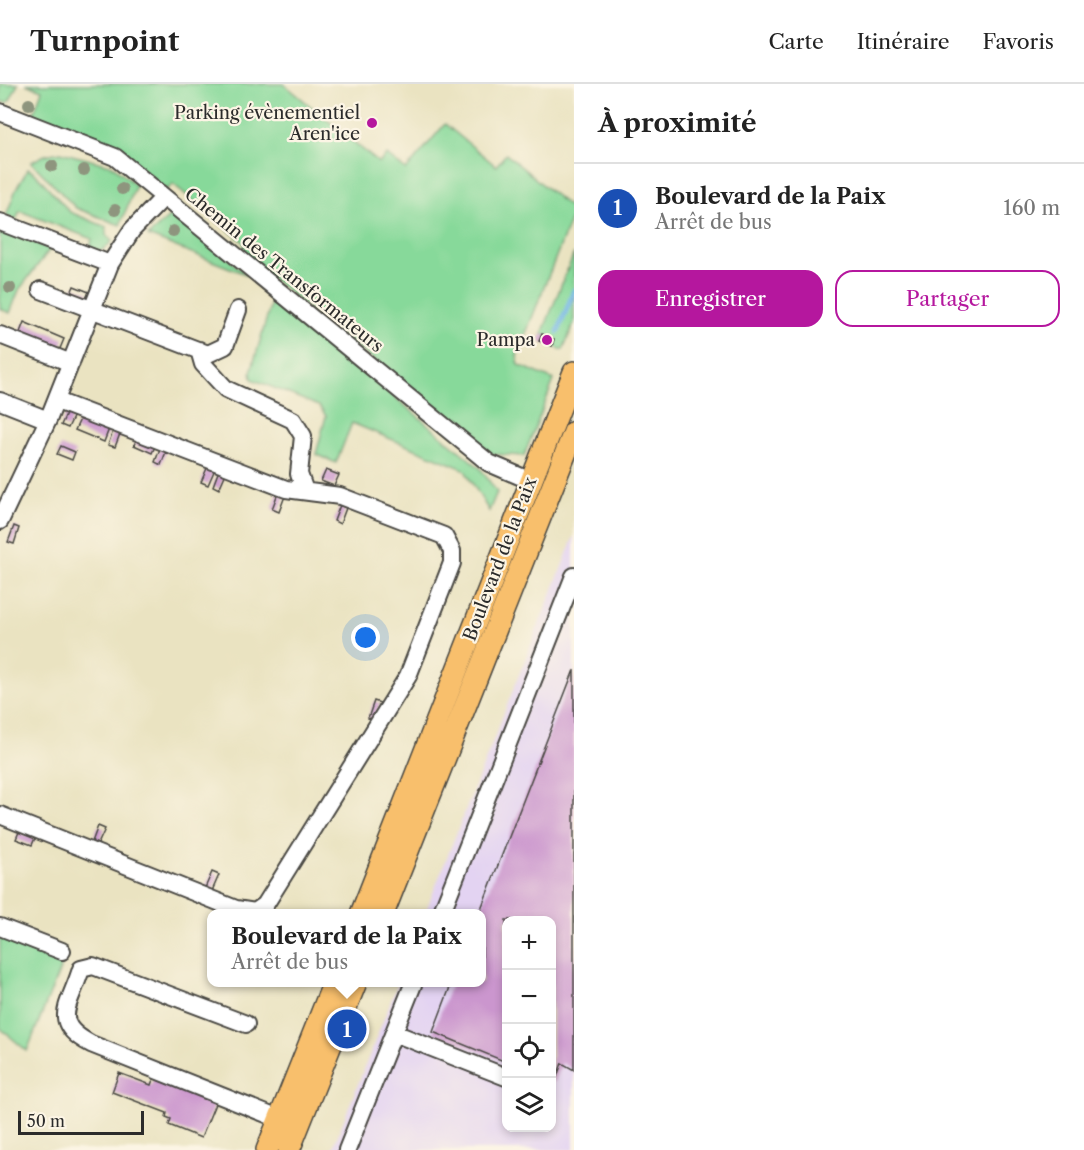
<!DOCTYPE html>
<html lang="fr">
<head>
<meta charset="utf-8">
<style>
  :root { --surface:#fff; --page:#f6f6f6; --text:#222; --muted:#767676; --line:#e0e0e0; --accent:#b5179e }
  body { margin:0; font-family:"Libre Caslon Text",serif; background:var(--page); color:var(--text) }
  .controls { position:absolute; right:18px; bottom:18px; display:grid; overflow:hidden; border-radius:12px; box-shadow:0 3px 9px #0003 }
  .controls button { width:54px; height:54px; display:grid; place-items:center; padding:0; border:0; border-bottom:2px solid var(--line); background:var(--surface); color:var(--text); font:30px sans-serif }
  .scale { position:absolute; left:18px; bottom:15px; width:126px; box-sizing:border-box; padding-left:6px; border:3px solid #2b2b2b; border-top:0; font-size:16px; line-height:21px; white-space:nowrap; color:#2b2b2b; -webkit-text-stroke:4px #fcf5e5; paint-order:stroke }
  .you { position:absolute; left:366px; top:554px; width:21px; height:21px; margin:-15px; border:4px solid #fff; border-radius:50%; background:#1a73e8; box-shadow:0 0 0 9px #1a73e833 }
  .badge { display:grid; place-items:center; width:39px; height:39px; border-radius:50%; background:var(--accent); color:#fff; font-size:20px; font-weight:700 }
  .pin { position:absolute; translate:-50% -50%; border:3px solid #fff; box-shadow:0 2px 6px #0006 }
  .popup { position:absolute; left:207px; top:825px; width:279px; height:78px; box-sizing:border-box; display:grid; place-content:center; border-radius:12px; background:var(--surface); filter:drop-shadow(0 2px 4px #0005); font-size:20px; white-space:nowrap; color:var(--muted) }
  .popup b { font-size:22px; color:var(--text) }
  .popup::after { content:''; position:absolute; left:50%; top:100%; margin-left:-12px; border:12px solid transparent; border-top-color:var(--surface) }
  .list { margin:0; padding:0; list-style:none }
  h2 { display:flex; justify-content:space-between; align-items:center; height:78px; margin:0; padding:0 24px; font-size:26px }
  h2 small { font-size:20px; font-weight:400; color:var(--muted) }
  .list li { display:grid; grid-template-columns:39px 1fr auto; gap:18px; align-items:center; box-sizing:border-box; height:90px; padding:0 24px; border-top:2px solid var(--line) }
  .list b { display:block; font-size:22px; white-space:nowrap }
  .list p { margin:0; font-size:20px; white-space:nowrap; color:var(--muted) }
  .list em { font-size:20px; font-style:normal; color:var(--muted) }
  .actions { display:flex; gap:12px; padding:18px 24px }
  .actions a { flex:1; padding:14px 0; border:2px solid var(--accent); border-radius:18px; text-align:center; font-size:21px; color:var(--accent) }
  .actions .main { background:var(--accent); color:#fff }
  .icon { flex:none; width:33px; height:33px; fill:none; stroke:currentColor; stroke-width:2; stroke-linecap:round; stroke-linejoin:round }
  .map { position:relative; flex:none; width:574px; height:1066px; overflow:hidden }
  header { display:flex; align-items:center; gap:36px; box-sizing:border-box; height:84px; padding:0 30px; background:var(--surface); border-bottom:2px solid var(--line) }
  header strong { font-size:28px }
  nav { display:flex; gap:33px; margin-inline-start:auto; font-size:21px }
  main { display:flex }
  aside { flex:1; background:var(--surface) }
  .map>svg:first-child { display:block }
  .built { fill:#e3d3f2; fill-rule:evenodd }
  .green { fill:#87d99a; stroke:#598262; stroke-width:1.5 }
  .lines { fill:none; stroke-linecap:round; stroke-linejoin:round }
  .stream { stroke:#6fb5e6; stroke-width:5 }
  .building { fill:#cb96ce }
  .minor-casing { stroke:#484742; stroke-width:20 }
  .major-casing { stroke:#484742; stroke-width:24 }
  .minor { stroke:#fff; stroke-width:16 }
  .major { stroke:#f8bf6c; stroke-width:21 }
  .tree { fill:#8e957e }
  .poi-dot { fill:#b5179e; stroke:#fcf5e5; stroke-width:2 }
  .labels { text-anchor:middle; dominant-baseline:central; stroke-width:4.5; stroke-linejoin:round; paint-order:stroke }
  .poi-label { font-size:18px; fill:#2b2b2b; stroke:#fcf5e5; text-anchor:end }
  .street-label { font-size:18px; fill:#2b2b2b; stroke:#fcf5e5 }
</style>
</head>
<body>
<header>
<strong>Turnpoint</strong>
<nav><a>Carte</a><a>Itinéraire</a><a>Favoris</a></nav>
</header>
<main>
<div class="map">
<svg width="574" height="1066" viewBox="0 0 574 1066">
  <rect width="100%" height="100%" fill="#fcf5e5"/>
  <filter id="ink" filterUnits="userSpaceOnUse"><feTurbulence type="fractalNoise" baseFrequency=".0167" numOctaves="2"/><feDisplacementMap in="SourceGraphic" scale="12" xChannelSelector="R" yChannelSelector="G"/><feConvolveMatrix kernelMatrix="1 2 1 2 8 2 1 2 1" color-interpolation-filters="sRGB"/></filter>
  <filter id="wash" filterUnits="userSpaceOnUse"><feTurbulence type="fractalNoise" baseFrequency=".008" numOctaves="4" result="noise"/><feDisplacementMap in="SourceGraphic" scale="24" xChannelSelector="R" yChannelSelector="G"/><feGaussianBlur stdDeviation="1.35" result="paint"/><feColorMatrix in="noise" values="0 0 0 0 0 0 0 0 0 0 0 0 0 0 0 0 0 1.4 0 .05"/><feComposite in="paint" operator="in"/></filter>
  <g filter="url(#wash)">
    <rect width="100%" height="100%" fill="#eae3c1"/>
    <path class="built" d="M574 452V1066H332L398 899 482 898V830L425 829ZM506 836H552V1044H506Z"/>
    <path class="green" d="M0 0H18L10 16 6 19 0 17Z
      M26 0H284L379 79 387 71 406 86 445 40 496 82 506 70 574 127 517 272 519 281 554 296 524 372 491 370 248 175 243 158 173 100 167 106 118 66 33 31 42 6Z
      M61 68 113 82 136 101 120 141 76 124 31 78 45 71Z
      M28 85 36 90 70 128 106 143V151L112 157C106 165 99 170 89 168L92 155 20 127 16 136 6 132 16 105Z
      M169 133 178 134 248 191 148 152Z
      M0 144 50 165 19 206 10 229 0 225Z
      M574 169V239L563 266 552 262 554 255 542 250Z
      M273 212 480 384 497 408 489 427 464 385 352 339 336 379 316 370 326 332 319 322 252 295 251 288Z
      M0 850 44 867 62 880 27 967 0 944Z"/>
    <g class="lines">
      <path class="stream" d="M558 248 574 206"/>
    </g>
    <g id="blocks">
      <path class="building" d="M74 202 89 208 86 215 71 209Z
        M24 238 64 255 59 267 19 251Z
        M542 250 554 255 552 262 539 257Z
        M68 326 75 329 68 344 61 341Z
        M82 331 110 342 104 358 75 346Z
        M114 344 121 347 115 363 108 361Z
        M138 352 156 360 152 369 134 361Z
        M61 362 75 368 72 376 57 370Z
        M161 362 167 365 161 381 155 378Z
        M208 382 215 385 208 401 201 398Z
        M219 386 226 389 219 405 213 402Z
        M326 386 339 391 334 402 321 397Z
        M278 409 285 412 279 428 272 425Z
        M340 421 346 424 340 440 334 437Z
        M14 442 19 444 14 460 8 458Z
        M574 586V986L562 979 555 998 552 997V836H506V978L433 948 452 898H482V830H479Z
        M374 617 380 619 374 636 368 634Z
        M98 742 105 745 98 760 92 758Z
        M19 748 35 754 32 761 16 755Z
        M212 788 219 791 212 807 205 804Z
        M119 989 151 1001 154 993 217 1015 201 1054 169 1041 171 1035 166 1033 167 1029 112 1008Z"/>
    </g>
  </g>
  <g filter="url(#ink)">
    <use href="#blocks" fill-opacity="0" stroke="#484742" stroke-width="1.5"/>
    <g class="lines">
      <defs>
        <path id="minor" d="M0 28 115 73 489 379 531 397
          M0 138 110 180
          M41 206 208 270 225 262 238 226
          M0 251 71 279
          M199 266 203 280 226 305 293 336 303 352 299 390 305 407
          M0 317 48 336
          M0 437 48 336 110 180 132 146 164 113
          M0 731 236 825 255 828 265 821 408 592 452 479V467L444 452 340 412 286 405 57 317
          M441 830 574 492
          M0 843 62 867
          M246 940 93 882 81 885C70 922 49 938 91 960L279 1035
          M394 949 506 993
          M347 1066 414 898"/>
        <path id="major" d="M361 830 574 288
          M383 830 574 348
          M267 1066 334 898
          M289 1066 356 898"/>
      </defs>
      <use href="#minor" class="minor-casing"/>
      <use href="#major" class="major-casing"/>
      <use href="#minor" class="minor"/>
      <use href="#major" class="major"/>
    </g>
    <g class="tree">
      <circle cx="29" cy="20" r="6"/>
      <circle cx="52" cy="82" r="6"/>
      <circle cx="84" cy="86" r="6"/>
      <circle cx="122" cy="105" r="6"/>
      <circle cx="115" cy="126" r="6"/>
      <circle cx="173" cy="147" r="6"/>
      <circle cx="10" cy="204" r="6"/>
    </g>
  </g>
  <g class="poi-dot">
    <circle cx="372" cy="39" r="6"/>
    <circle cx="547" cy="256" r="6"/>
  </g>
  <g class="labels">
    <g class="poi-label">
      <text x="360" y="29">Parking évènementiel<tspan x="360" dy="21">Aren'ice</tspan></text>
      <text x="535" y="256">Pampa</text>
    </g>
    <g class="street-label">
      <text transform="translate(284 186) rotate(39)">Chemin des Transformateurs</text>
      <text transform="translate(500 475) rotate(-69)">Boulevard de la Paix</text>
    </g>
  </g>
</svg>
<div class="controls">
<button>+</button>
<button>−</button>
<button><svg class="icon" aria-label="locate" viewBox="0 0 24 24"><circle cx="12" cy="12" r="6"/><path d="M12 2v4M12 18v4M2 12h4M18 12h4"/></svg></button>
<button><svg class="icon" aria-label="layers" viewBox="0 0 24 24"><path d="M12 4l9 5-9 5-9-5zM3 14l9 5 9-5"/></svg></button>
</div>
<div class="scale">50 m</div>
<div class="you"></div>
<div class="pin badge" style="left:347px;top:945px;background:#1a4fb4">1</div>
<div class="popup"><b>Boulevard de la Paix</b>Arrêt de bus</div>
</div>
<aside>
<h2>À proximité<small></small></h2>
<ul class="list">
<li><span class="badge" style="background:#1a4fb4">1</span><div><b>Boulevard de la Paix</b><p>Arrêt de bus</p></div><em>160 m</em></li>
</ul>
<div class="actions"><a class="main">Enregistrer</a><a>Partager</a></div>
</aside>
</main>
</body>
</html>
